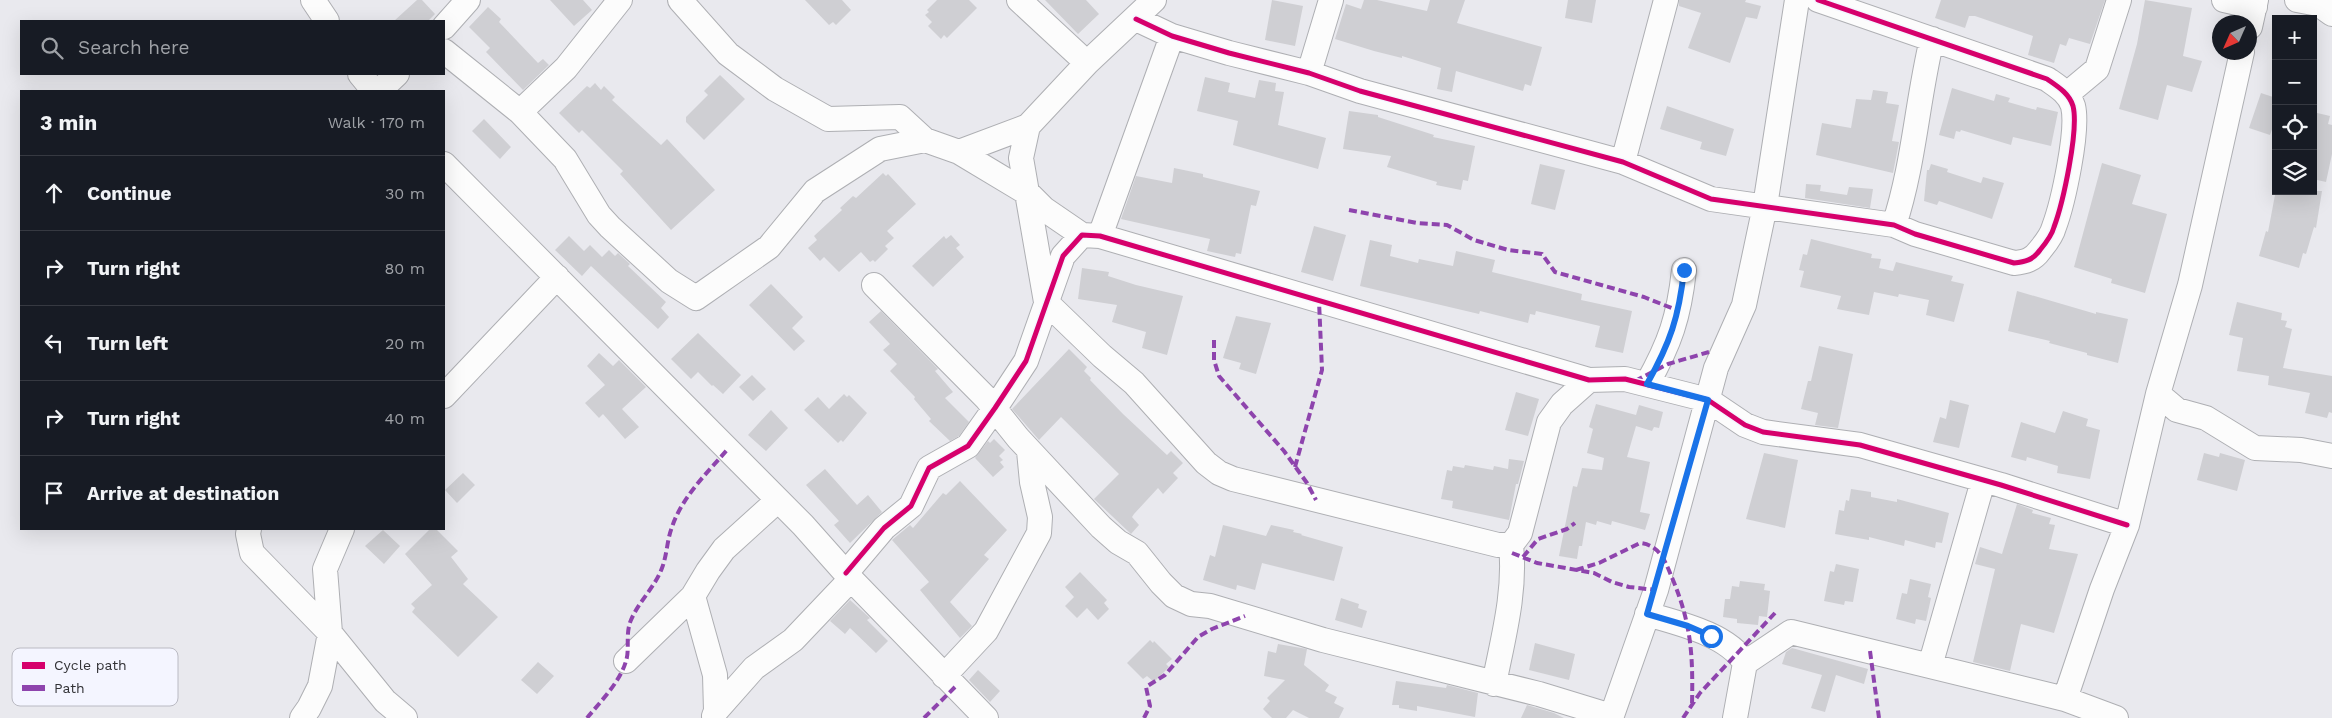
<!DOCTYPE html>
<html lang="en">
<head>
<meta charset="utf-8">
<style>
  :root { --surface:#171b24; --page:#242831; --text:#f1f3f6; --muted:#9ea1a6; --line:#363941 }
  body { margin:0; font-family:"Work Sans",sans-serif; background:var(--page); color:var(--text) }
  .controls { position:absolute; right:15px; top:15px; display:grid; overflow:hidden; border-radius:0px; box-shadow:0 5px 20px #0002 }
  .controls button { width:45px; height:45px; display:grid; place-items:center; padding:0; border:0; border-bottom:1px solid var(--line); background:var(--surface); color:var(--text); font:25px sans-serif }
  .compass { position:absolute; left:2212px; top:15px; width:45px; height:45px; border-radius:50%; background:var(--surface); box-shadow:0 5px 20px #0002; rotate:225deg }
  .stop { position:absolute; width:15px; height:15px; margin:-11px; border:4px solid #1a73e8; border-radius:50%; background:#fff }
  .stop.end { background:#1a73e8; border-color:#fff; box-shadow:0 1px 5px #0008 }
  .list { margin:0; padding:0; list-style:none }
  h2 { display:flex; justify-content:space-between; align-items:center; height:65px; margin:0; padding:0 20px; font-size:21px }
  h2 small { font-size:16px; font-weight:400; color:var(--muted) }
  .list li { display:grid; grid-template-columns:32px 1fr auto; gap:15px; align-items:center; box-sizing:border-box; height:75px; padding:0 20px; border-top:1px solid var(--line) }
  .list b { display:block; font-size:19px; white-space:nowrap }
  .list em { font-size:16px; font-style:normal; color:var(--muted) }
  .icon { flex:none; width:28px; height:28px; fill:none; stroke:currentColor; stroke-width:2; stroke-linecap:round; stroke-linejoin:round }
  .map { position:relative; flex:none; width:2332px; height:718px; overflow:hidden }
  .search { position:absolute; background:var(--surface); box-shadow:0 5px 20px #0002; left:20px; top:20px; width:425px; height:55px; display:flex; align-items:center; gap:12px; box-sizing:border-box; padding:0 18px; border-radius:0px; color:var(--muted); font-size:19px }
  .panel { position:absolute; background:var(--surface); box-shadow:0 5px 20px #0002; left:20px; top:90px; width:425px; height:440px; border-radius:0px }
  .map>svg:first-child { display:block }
  .building { fill:#cfcfd3 }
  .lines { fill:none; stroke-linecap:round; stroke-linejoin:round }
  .minor-casing { stroke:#aeafb3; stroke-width:26 }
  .minor { stroke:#fcfcfc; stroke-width:24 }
  .quiet { stroke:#8e44ad; stroke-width:4; stroke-dasharray:8 4; stroke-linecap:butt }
  .cycleway-casing { stroke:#f4f5ff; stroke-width:8 }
  .cycleway { stroke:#d6006c; stroke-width:5 }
  .route { stroke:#1a73e8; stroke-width:6 }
  .key { fill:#f4f5ff; stroke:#babac3; stroke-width:1 }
  .key-label { font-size:14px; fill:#323236 }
</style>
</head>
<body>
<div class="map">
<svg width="2332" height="718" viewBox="0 0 2332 718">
  <rect width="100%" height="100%" fill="#e9e9ee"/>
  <path class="building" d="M417 0H422L435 14 428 21H394Z
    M550 0H583L592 10 574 26Z
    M805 0H842L851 10 836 25 833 22 829 25Z
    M937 0H969L977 8 947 38 944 35 941 39 928 26 932 22 925 15 929 12 927 10Z
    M1045 0H1086L1099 14 1078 34Z
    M1272 0 1303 6 1295 46 1265 40Z
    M1364 0H1377L1427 11 1430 0H1465L1457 23 1542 47 1531 86 1525 84 1523 91 1456 71 1452 92 1437 89 1441 68 1402 56V58L1374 51 1335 39 1346 4 1361 9Z
    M1568 0H1596L1592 23 1565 18Z
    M1679 0H1746L1745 2 1761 6 1757 19 1746 17 1730 63 1688 48 1701 13 1679 6Z
    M1941 0H2105L2090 44 2069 38 2066 46 2060 44 2054 63 2028 55 2033 36 1975 16H1969L1965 28 1935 18Z
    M2145 0 2192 8 2183 56 2202 61 2192 92 2167 85 2158 120 2119 109 2137 44Z
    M488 7 501 19 499 22 538 63 543 59 549 65 523 90 486 52 490 48 469 27Z
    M720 75 745 99 704 140 686 122V117L708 95 704 91Z
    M1205 77 1230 83 1228 92 1255 98 1259 80 1276 83 1275 91 1284 92 1278 125 1326 138 1318 169 1233 145 1238 121 1197 111Z
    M595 83 601 90 604 86 615 97 612 100 661 145 667 139 715 190 671 230 620 174 623 171 582 130 579 133 559 113 587 86 590 88Z
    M1952 88 1994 101 1996 94 2010 98 2008 102 2036 110 2037 107 2058 112 2051 146 2013 137 2011 145 1961 130 1960 132 1956 131 1954 139 1939 135Z
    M1873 90 1888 92 1886 103 1899 105 1892 141 1899 142 1893 173 1816 155 1822 123 1851 128 1856 99 1871 100Z
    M2261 93 2276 98V118L2270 135 2249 128Z
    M1667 106 1734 129 1726 156 1700 149 1702 142 1660 129Z
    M1349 111 1378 115V117L1434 135 1433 137 1475 146 1468 181 1463 180 1461 190 1436 185 1437 182 1387 167 1391 156 1343 149Z
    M2313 112 2330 116 2328 124 2332 125V154L2326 182 2313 179Z
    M484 119 511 147 500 159 472 131Z
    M2102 163 2141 175 2132 204 2167 214 2145 293 2111 283 2112 279 2074 267Z
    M1540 164 1565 170 1555 210 1531 204Z
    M1931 164 1948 169 1947 172 1981 183 1983 177 2004 183 1992 219 1939 201 1937 205 1924 201 1927 170H1929Z
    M1174 168 1203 174V177L1260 191 1256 206 1251 205 1241 254 1236 253 1235 257 1207 251 1210 239 1121 219 1136 176 1172 183Z
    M883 173 886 176 888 174 916 204 887 231 894 238 885 246 888 249 875 262 873 260 870 262 861 252 839 272 824 257 820 261 808 248 817 240 814 236 842 210 840 208 853 196 856 198Z
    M1806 184 1821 185 1820 191 1847 195 1849 187 1873 189 1870 208 1805 198Z
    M2292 191H2322L2316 228 2314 227 2306 254 2303 253 2299 268 2259 256 2266 231 2268 232 2275 195 2291 194Z
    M1314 226 1346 235 1333 281 1301 272Z
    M951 235 960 245 956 248 964 257 933 287 912 266 944 236 946 239Z
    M569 236 584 251 590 245 602 257 609 250 615 256 618 253 630 264 628 266 666 302 661 308 669 317 658 329 591 266 582 276 555 250Z
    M1811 239 1872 254 1871 258 1881 259 1879 268 1893 271 1896 262 1953 276 1951 281 1964 284 1954 322 1926 315 1929 300 1899 294 1898 297 1874 292 1869 315 1837 309 1841 296 1800 287 1804 271 1799 270 1803 254 1807 255Z
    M1370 240 1392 245 1390 256 1418 263 1419 259 1453 266 1456 251 1495 260 1492 272 1582 294 1581 300 1632 311 1623 353 1595 347 1600 326 1536 311 1535 315 1530 314 1528 323 1480 311 1479 314 1360 286Z
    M1082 268 1109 272 1108 276 1136 285 1183 296 1167 355 1142 348 1146 332 1112 322 1117 305 1078 299Z
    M771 284 803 317 792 328 805 341 794 351 749 305Z
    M2017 291 2096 314V312L2128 319 2118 363 2087 355V353L2049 343 2050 341 2008 331Z
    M2237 302 2282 313 2281 320 2287 321 2285 327 2292 329 2283 368 2332 376V413L2329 412 2327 418 2305 413 2310 393 2268 385 2269 376 2237 371 2243 338 2229 335Z
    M881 311 938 369 935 371 953 392 945 398 969 422 959 436 950 441 929 421 931 419 914 399 915 397 890 371 897 364 883 350 890 344 869 322Z
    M1236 316 1271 323 1256 374 1239 369 1241 363 1223 358Z
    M698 333 741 375 723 394 713 385 712 386 698 372 691 379 671 359Z
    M1819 346 1853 354 1838 428 1815 425 1818 413 1801 409 1808 381H1811Z
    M1069 349 1087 367 1084 371 1091 378 1090 380 1123 414 1167 455 1171 451 1183 463 1173 473 1178 478 1163 494 1158 488 1134 514 1132 517 1139 525 1131 534 1094 499 1119 474 1061 417 1039 440 1012 409Z
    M599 353 613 366 619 360 646 387 622 409 639 427 625 439 603 414 599 418 585 403 605 385 587 366Z
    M752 375 766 389 753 401 739 387Z
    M1516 392 1539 399 1528 436 1505 430Z
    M844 394 847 397 849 395 867 413 843 442 841 440 838 443 804 410 818 397 829 409Z
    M1950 400 1969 405 1959 448 1933 442 1940 417 1946 419Z
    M1596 404 1636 415 1639 405 1663 412 1659 428 1654 427 1652 431 1636 426 1627 457 1650 462 1640 512 1650 514 1645 530 1612 521 1611 525 1597 521 1596 525 1586 522 1582 546H1579L1577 559 1559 556 1573 486 1577 487 1582 468 1602 470 1604 458 1587 453 1593 429 1589 427Z
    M771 410 788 428 766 451 748 435Z
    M2063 411 2088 419 2086 426 2100 430 2090 479 2057 473 2058 466 2027 457 2026 461 2011 457 2021 422 2055 433Z
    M994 439 1005 450 999 456 1003 460 1000 462 1004 467 993 477 975 458 988 441 990 443Z
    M1764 453 1798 460 1785 528 1746 519Z
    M2204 453 2219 457 2220 453 2245 460 2237 491 2197 480Z
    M1509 459 1524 461 1518 484H1516L1509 520 1452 508 1453 501 1441 499 1447 470 1452 471 1453 466 1464 468 1465 465 1493 470 1494 466 1508 469Z
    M825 469 857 505 868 495 882 512 850 543 834 525 839 521 806 485Z
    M463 473 475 485 457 503 445 490Z
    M960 481 1007 530 984 555 989 559 950 602 972 626 960 638 920 590 929 582 892 540 910 525 913 528 943 493 946 495Z
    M1851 489 1871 492V497L1897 502V499L1949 513 1942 543 1936 542 1935 548 1905 540 1904 546 1869 537V540L1835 534 1839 510 1844 511 1846 500 1849 501Z
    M2017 504 2033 510 2032 513 2051 518 2049 524 2055 525 2049 549 2078 554 2054 633 2021 624 2010 671 1973 662 1995 569 1975 564 1980 547 2002 554Z
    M1223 525 1266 536 1271 525 1294 530 1293 532 1302 534 1301 535 1343 547 1334 581 1262 563 1255 590 1237 585 1236 590 1203 580 1210 555 1215 557Z
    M430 529H436L458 551 451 557 468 579 463 584 498 617 458 657 412 612 415 608 411 604 432 585 405 554Z
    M383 530 400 546 384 564 365 546Z
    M1836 564 1859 569 1853 602 1845 601 1844 605 1824 601 1830 571 1834 572Z
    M1080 572 1107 600 1104 603 1109 609 1098 620 1087 608 1077 618 1065 606 1074 597 1065 587Z
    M1910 579 1931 584 1928 597 1931 598 1926 621 1916 619 1915 624 1896 619 1902 593 1907 594Z
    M1740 581 1765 584 1764 590 1770 591 1767 617 1759 616 1758 625 1737 623V619L1723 617 1725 599H1730L1732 586 1739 587Z
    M1341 598 1359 604 1358 608 1367 611 1362 628 1335 620Z
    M850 600 870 618 867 620 888 641 876 653 850 628 845 634 830 621Z
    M1150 640 1153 643 1154 641 1172 659 1166 664 1169 667 1154 682 1147 676 1143 679 1127 663Z
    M1535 643 1575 654 1569 680 1529 670Z
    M1278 644 1307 649 1304 665 1329 685 1325 691 1337 697 1334 703 1344 708 1339 718H1309L1293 710 1286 718H1272L1263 709 1270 701 1267 698 1285 680 1264 676 1268 651 1276 653Z
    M1792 648 1868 669 1864 684 1836 675 1825 712 1811 708 1822 675 1782 664 1786 652Z
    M538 662 554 676 537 694 521 680Z
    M978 670 1000 691 990 702 969 680Z
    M1396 681 1446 688 1447 685 1478 693 1475 717 1417 706V711L1399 708V705H1392Z
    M1527 705 1554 713 1564 718H1521Z"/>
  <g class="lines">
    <defs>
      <path id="minor" d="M313 0 327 21
        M680 0 728 54 775 89 828 119 900 117 925 140
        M1019 0 1087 63
        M2224 0 2255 7
        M2297 0 2318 4 2332 14
        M1136 19 1172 36 1229 53 1309 73 1360 91 1623 162 1711 199 1894 225 1915 234 2014 263C2025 262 2033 260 2040 250 2045 244 2052 235 2054 227 2063 203 2079 130 2073 106 2069 93 2057 86 2047 79L1818 0
        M444 27 468 0
        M2250 27 2256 0
        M444 51 520 112 566 68 620 0
        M1309 73 1331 0
        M360 74 374 91
        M379 91 397 74
        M2067 94 2097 69 2119 0
        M520 112 565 159 599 215 610 227 669 281 696 298 769 247 815 191 880 149 925 140 959 152 1028 126 1087 63 1154 0
        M1028 126 1021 158 1046 302 1102 356 1134 383 1206 463 1219 473 1233 479 1498 545H1511L1520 533 1549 422 1562 404 1589 380
        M959 152 1029 194 1044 209 1082 235
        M1623 162 1666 0
        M444 164 803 525 851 579 986 718
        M1894 225C1914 165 1917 101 1932 39
        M1100 236 1172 36
        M874 285 986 398 1018 438 1101 527 1118 542 1137 553 1161 583 1174 596 1191 604 1210 606 1323 640 1539 694 1611 716
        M1647 384C1670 343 1679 317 1684 270
        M2158 394 2177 410 2206 418 2255 448 2301 450 2332 456
        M444 396 557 277
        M249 529 248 534 252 553 330 633 385 701 405 718
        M846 573 884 528 911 506 929 468 968 446 995 408 1026 361 1063 256 1082 235 1100 236 1589 380 1625 379 1708 400 1745 425 1763 432 1860 445 2001 485 2127 525
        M693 596 715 675 716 711 714 716
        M1647 614C1677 623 1728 634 1745 663
        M626 661 693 596 708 571 724 549 778 500
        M1930 666 1983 481
        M944 676 986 631 1039 533 1040 517 1032 482 1029 451
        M1494 684C1503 638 1516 592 1511 545
        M2065 699 2102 589 2127 525 2158 394 2190 285 2242 52
        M716 711 754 668 793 640 851 579
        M302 718 309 708 320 686 330 633 325 569 342 529
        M1611 718 1656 590 1716 368 1744 305 1765 206 1797 0
        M1735 718 1745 663 1791 632 2065 699 2116 718"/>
    </defs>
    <use href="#minor" class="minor-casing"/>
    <use href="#minor" class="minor"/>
    <path class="quiet" d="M1349 210 1417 223 1447 225 1474 240 1508 250 1542 254 1555 272 1644 297 1679 311
      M1214 340V360L1219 376 1284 451 1307 483 1316 500
      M1635 381 1668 364 1709 352
      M1295 467 1322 370 1319 301
      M1512 553 1537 563 1594 573 1612 582 1629 587 1656 590
      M1523 557 1538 539 1567 529 1575 523
      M1576 570 1599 563 1640 543C1661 545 1666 564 1673 580 1692 626 1693 658 1692 706
      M1870 651 1879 718
      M587 718C601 701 620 682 626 661 630 649 625 634 631 620 639 601 655 587 662 568 667 555 667 540 672 527 682 497 707 473 727 450
      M924 718 955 687
      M1144 718 1150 706 1146 687 1165 675 1198 637 1212 629 1245 616
      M1683 718 1700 693 1775 613"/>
    <defs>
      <path id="cycleway" d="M1136 19 1172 36 1229 53 1309 73 1360 91 1623 162 1711 199 1894 225 1915 234 2014 263C2025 262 2033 260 2040 250 2045 244 2052 235 2054 227 2063 203 2079 130 2073 106 2069 93 2057 86 2047 79L1818 0
        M846 573 884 528 911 506 929 468 968 446 995 408 1026 361 1063 256 1082 235 1100 236 1589 380 1625 379 1708 400 1745 425 1763 432 1860 445 2001 485 2127 525"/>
    </defs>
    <use href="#cycleway" class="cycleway-casing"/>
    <use href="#cycleway" class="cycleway"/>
  </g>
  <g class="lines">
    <path class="route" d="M1684 270C1679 317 1670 343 1647 384L1708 400 1647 614 1688 626 1711 636"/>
  </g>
  <rect x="12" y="648" width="166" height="58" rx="8" class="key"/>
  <rect x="22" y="662" width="23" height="7" fill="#d6006c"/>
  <rect x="22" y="685" width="23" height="6" fill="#8e44ad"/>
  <g class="key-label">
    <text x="54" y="670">Cycle path</text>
    <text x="54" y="693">Path</text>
  </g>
</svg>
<div class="controls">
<button>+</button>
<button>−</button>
<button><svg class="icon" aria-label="locate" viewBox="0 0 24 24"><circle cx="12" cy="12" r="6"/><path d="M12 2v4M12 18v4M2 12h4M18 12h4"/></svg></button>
<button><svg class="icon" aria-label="layers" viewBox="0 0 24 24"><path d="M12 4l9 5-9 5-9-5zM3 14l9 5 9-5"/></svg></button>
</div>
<svg class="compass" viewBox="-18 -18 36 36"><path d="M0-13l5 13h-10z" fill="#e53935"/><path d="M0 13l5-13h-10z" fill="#9ea1a6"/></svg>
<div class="stop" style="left:1711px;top:636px"></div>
<div class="stop end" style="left:1684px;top:270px"></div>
<div class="search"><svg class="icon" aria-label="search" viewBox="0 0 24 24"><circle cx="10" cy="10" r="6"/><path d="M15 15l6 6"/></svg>Search here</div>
<section class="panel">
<h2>3 min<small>Walk · 170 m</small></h2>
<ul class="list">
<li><svg class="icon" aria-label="ahead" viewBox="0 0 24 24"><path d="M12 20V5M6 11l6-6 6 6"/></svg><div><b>Continue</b></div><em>30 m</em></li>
<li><svg class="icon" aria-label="right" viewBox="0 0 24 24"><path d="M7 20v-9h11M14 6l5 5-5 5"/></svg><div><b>Turn right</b></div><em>80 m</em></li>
<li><svg class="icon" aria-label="left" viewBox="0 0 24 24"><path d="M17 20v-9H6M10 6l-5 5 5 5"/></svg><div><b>Turn left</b></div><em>20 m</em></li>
<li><svg class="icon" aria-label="right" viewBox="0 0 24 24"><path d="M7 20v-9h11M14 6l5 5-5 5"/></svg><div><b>Turn right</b></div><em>40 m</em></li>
<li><svg class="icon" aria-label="arrive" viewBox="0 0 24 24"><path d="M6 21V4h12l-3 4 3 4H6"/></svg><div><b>Arrive at destination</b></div></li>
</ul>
</section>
</div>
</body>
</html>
